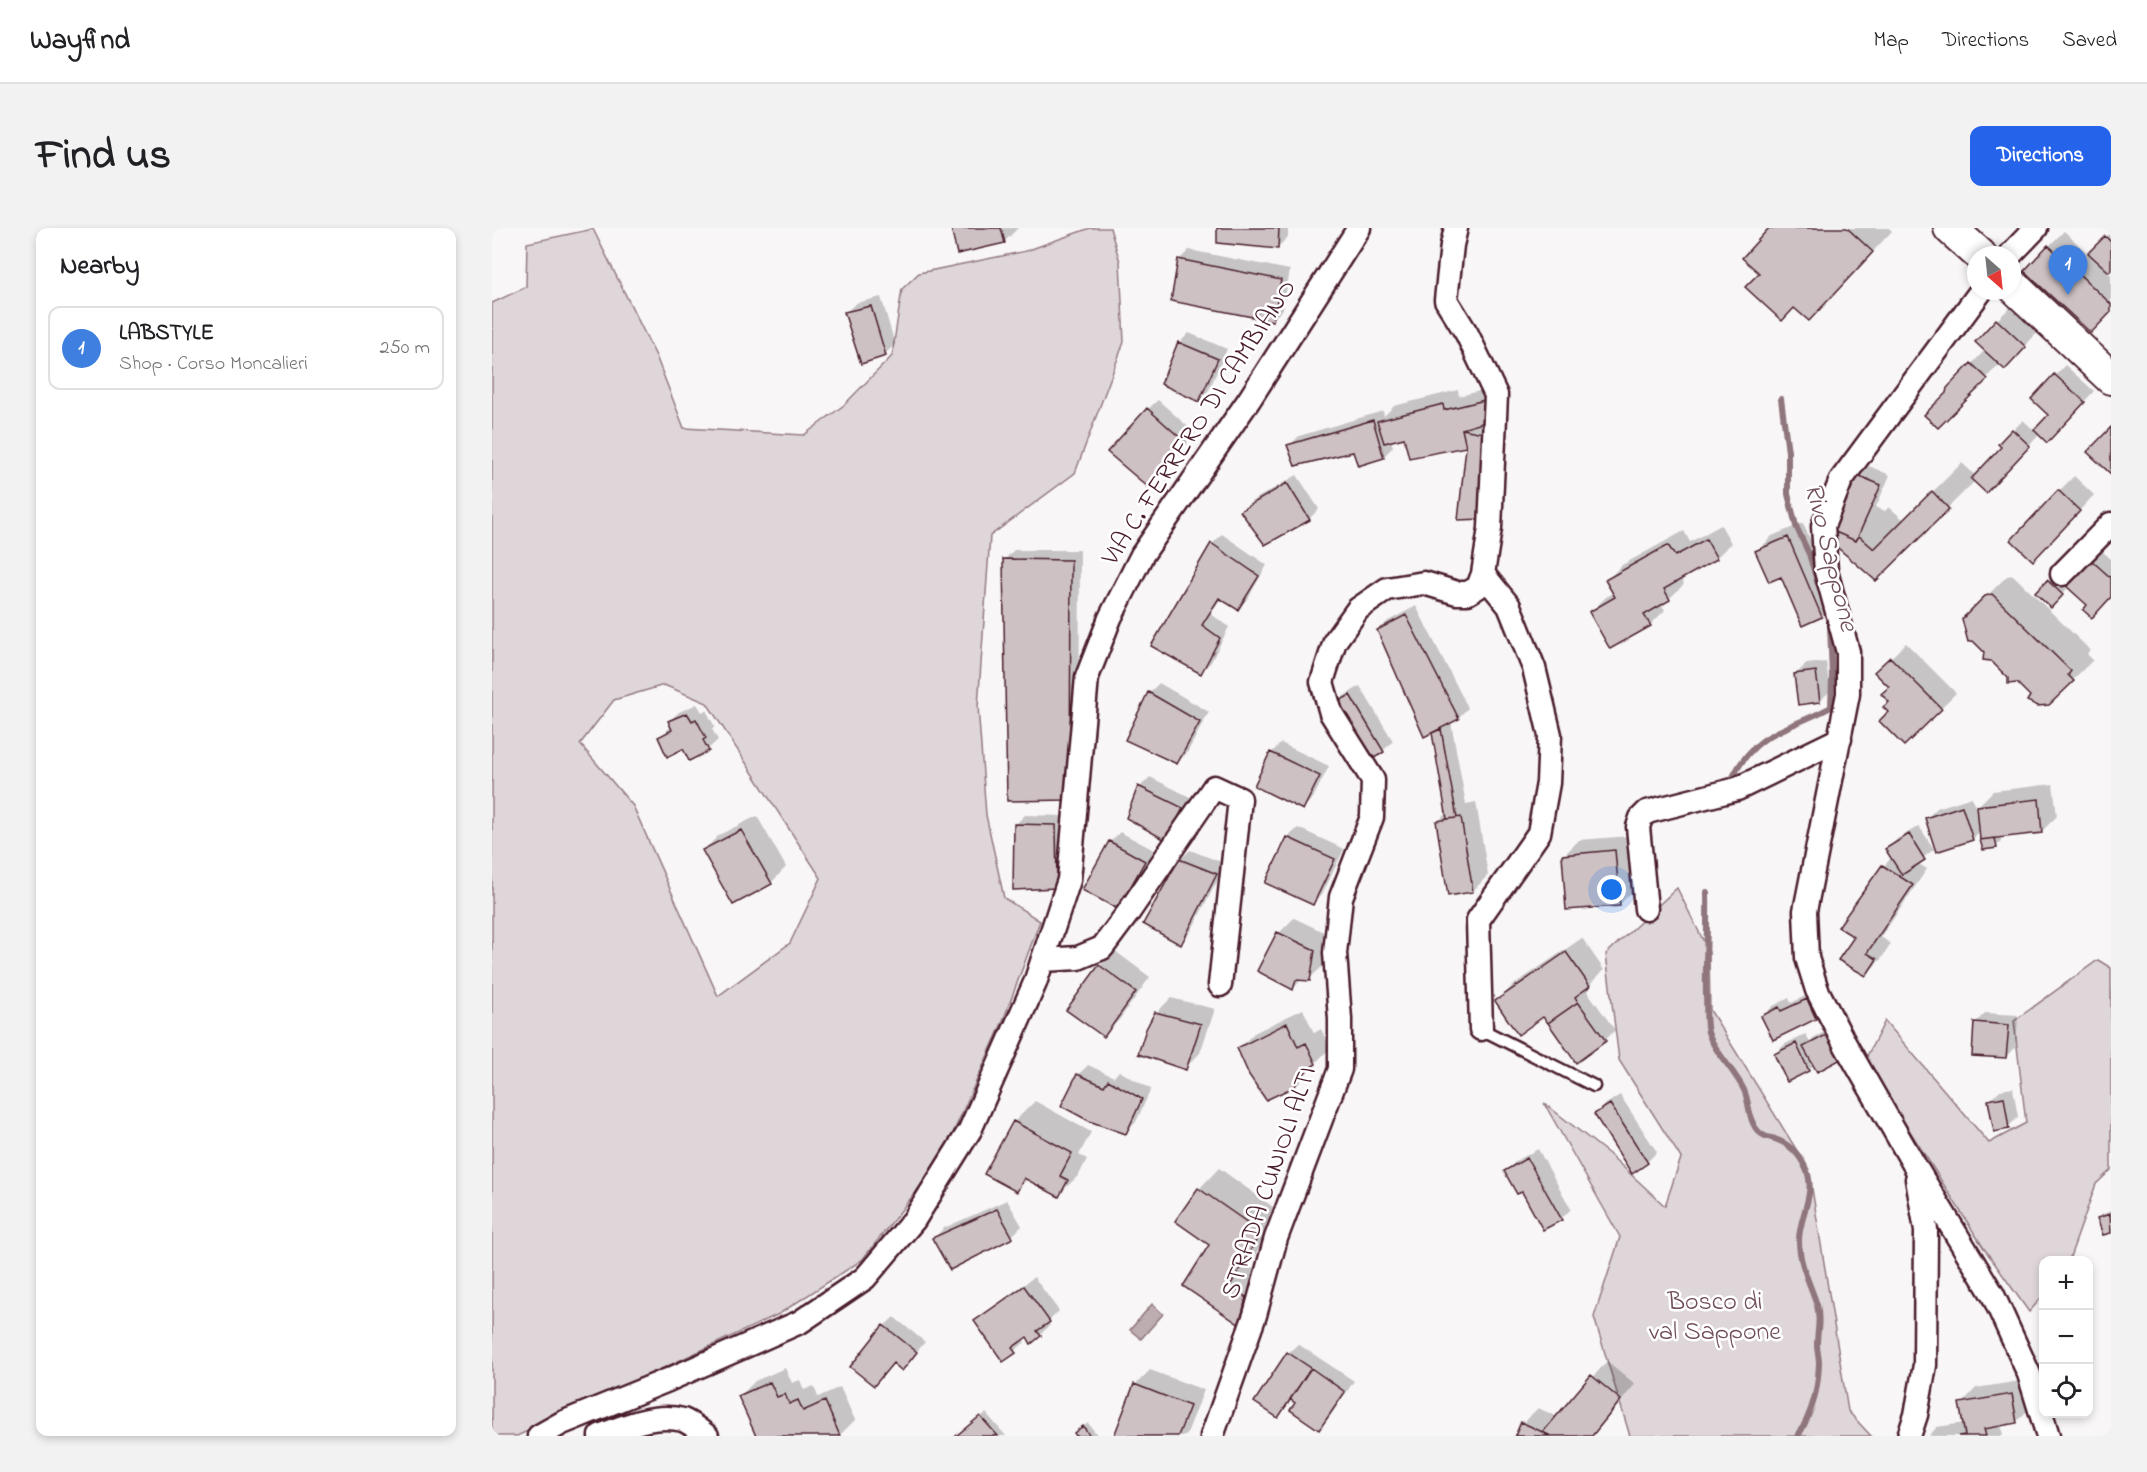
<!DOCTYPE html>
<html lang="en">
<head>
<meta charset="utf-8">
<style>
  :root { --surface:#fff; --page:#f2f2f2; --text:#202124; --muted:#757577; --line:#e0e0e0; --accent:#2563eb }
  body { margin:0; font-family:"Indie Flower",sans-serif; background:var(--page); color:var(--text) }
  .controls { position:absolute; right:18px; bottom:18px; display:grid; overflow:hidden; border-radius:12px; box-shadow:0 3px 9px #0003 }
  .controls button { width:54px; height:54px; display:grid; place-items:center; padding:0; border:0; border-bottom:2px solid var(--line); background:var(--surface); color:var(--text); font:30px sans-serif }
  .compass { position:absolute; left:1475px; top:18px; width:54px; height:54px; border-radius:50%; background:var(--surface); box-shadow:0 3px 9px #0003; rotate:153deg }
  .you { position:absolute; left:1120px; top:662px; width:21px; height:21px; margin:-15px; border:4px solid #fff; border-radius:50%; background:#1a73e8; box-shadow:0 0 0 9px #1a73e833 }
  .badge { display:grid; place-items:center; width:39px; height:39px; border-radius:50%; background:var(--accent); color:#fff; font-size:20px; font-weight:700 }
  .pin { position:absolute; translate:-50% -50px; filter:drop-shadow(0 2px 3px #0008) }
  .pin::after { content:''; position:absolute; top:32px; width:21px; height:18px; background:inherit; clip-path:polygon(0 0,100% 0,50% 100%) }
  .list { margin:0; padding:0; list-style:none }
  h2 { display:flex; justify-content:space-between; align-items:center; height:78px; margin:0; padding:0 24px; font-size:26px }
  h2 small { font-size:20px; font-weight:400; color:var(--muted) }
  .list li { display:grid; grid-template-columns:39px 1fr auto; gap:18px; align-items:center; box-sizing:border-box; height:84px; margin:0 12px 12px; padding:0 12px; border:2px solid var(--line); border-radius:12px }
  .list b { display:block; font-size:22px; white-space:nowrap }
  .list p { margin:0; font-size:20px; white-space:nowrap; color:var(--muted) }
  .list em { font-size:20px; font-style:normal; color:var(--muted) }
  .icon { flex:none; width:33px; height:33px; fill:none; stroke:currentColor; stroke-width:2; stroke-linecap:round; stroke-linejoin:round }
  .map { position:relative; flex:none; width:1619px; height:1208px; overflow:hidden; border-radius:12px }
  header { display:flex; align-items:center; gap:36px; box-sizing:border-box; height:84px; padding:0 30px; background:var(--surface); border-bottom:2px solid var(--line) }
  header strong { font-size:28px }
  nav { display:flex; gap:33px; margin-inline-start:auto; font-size:21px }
  .intro { display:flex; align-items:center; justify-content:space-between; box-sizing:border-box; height:144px; padding:0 36px }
  h1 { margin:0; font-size:42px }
  .button { padding:15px 27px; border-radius:12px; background:var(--accent); color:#fff; font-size:21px; font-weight:700 }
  main { display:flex; gap:36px; padding:0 36px }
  aside { flex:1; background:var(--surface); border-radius:12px; box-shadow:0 3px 9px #0003 }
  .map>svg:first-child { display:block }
  .green { fill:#ded6d9; stroke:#947a82; stroke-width:1.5; fill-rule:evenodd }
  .water { fill:#bdadb0; stroke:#8f747b; stroke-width:1.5 }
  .shadow { fill:#0003 }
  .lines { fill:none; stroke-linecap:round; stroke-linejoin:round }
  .stream { stroke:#8f747b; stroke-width:6 }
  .building { fill:#cdc1c4; stroke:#4a1f2b; stroke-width:1.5 }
  .lane-casing { stroke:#4a1f2b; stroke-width:15 }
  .street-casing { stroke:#4a1f2b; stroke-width:27 }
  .secondary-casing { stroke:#4a1f2b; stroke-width:36 }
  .lane { stroke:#fff; stroke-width:10 }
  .street { stroke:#fff; stroke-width:22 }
  .secondary { stroke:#fff; stroke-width:32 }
  .labels { text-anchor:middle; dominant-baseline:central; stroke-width:5; stroke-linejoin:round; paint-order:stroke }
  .street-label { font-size:26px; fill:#4a1f2b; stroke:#fff }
  .park-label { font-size:26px; fill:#6f4d56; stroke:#fff }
  .water-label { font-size:27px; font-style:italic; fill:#72515a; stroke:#fff }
</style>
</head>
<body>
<header>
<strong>Wayfind</strong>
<nav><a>Map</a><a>Directions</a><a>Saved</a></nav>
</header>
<div class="intro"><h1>Find us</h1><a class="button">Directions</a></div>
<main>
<aside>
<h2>Nearby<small></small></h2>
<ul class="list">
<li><span class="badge" style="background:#3f7fe0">1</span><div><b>LABSTYLE</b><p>Shop · Corso Moncalieri</p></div><em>250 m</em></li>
</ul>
</aside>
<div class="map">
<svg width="1619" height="1208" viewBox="0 0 1619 1208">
  <rect width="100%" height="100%" fill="#f8f6f7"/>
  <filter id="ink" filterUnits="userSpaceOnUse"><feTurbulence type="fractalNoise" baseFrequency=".0167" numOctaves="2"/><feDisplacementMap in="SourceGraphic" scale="12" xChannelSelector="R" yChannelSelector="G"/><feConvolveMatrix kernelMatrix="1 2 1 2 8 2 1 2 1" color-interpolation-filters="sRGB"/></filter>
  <g filter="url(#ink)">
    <path class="green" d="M598 0H618L628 34 632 114 583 245 498 308 486 478 494 587 512 670 548 693 511 793 449 932 370 1032 287 1086 25 1208H0V75L34 59 35 15 101 1 164 128 192 200 312 207 352 177 400 128 410 61 427 45 534 23ZM172 457 215 475 329 650 298 715 226 768 141 578 88 516 122 472Z
      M1185 660 1217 724 1218 782 1317 942 1356 1183 1379 1208H1138L1102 1089 1128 1009 1052 875 1117 926 1173 978 1189 930 1127 832 1114 726Z
      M1606 732 1619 740V942L1604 956 1577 1032H1552L1551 1068 1537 1084 1491 1019 1373 832 1393 793 1497 915 1534 895 1522 793Z"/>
    <path class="water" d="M660 1076 671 1086 649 1111 638 1102Z"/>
    <path class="shadow" d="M461 0H526L512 14Z
      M727 0H796V9L786 19Z
      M1279 0H1397L1400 3 1337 71 1302 78 1269 45Z
      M1572 3 1597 27 1619 4V40L1615 44 1619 47V83L1557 18Z
      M697 22 798 42 791 81 781 91 687 32Z
      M1535 63 1562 88 1512 139 1508 136 1446 198 1456 161 1493 122 1505 92Z
      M389 69 403 116 393 126 354 84 364 75Z
      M697 105 735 121 717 162 707 172 687 115Z
      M1573 137 1602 163 1565 203 1548 206 1504 253H1483L1384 351 1340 313 1367 248 1377 238 1398 247 1384 279 1393 283 1397 279 1412 292 1470 235 1484 248 1511 218 1508 216 1531 192 1543 203 1558 187 1541 171Z
      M1008 158 1011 191 975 217 913 208 899 212 901 219 891 229 862 222 797 218 807 208 891 183 892 188 902 178 966 162 967 168Z
      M666 172 703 205 665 247 656 181Z
      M805 247 827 281 817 291 750 283 760 273Z
      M1582 248 1602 267 1556 316 1567 263Z
      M1311 295 1345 373 1330 388 1265 324 1280 308Z
      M1229 297 1239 315 1224 330 1189 350 1192 356 1177 371 1169 376 1173 382 1158 397 1099 384 1114 369 1122 365 1115 352 1130 337 1192 303 1198 314Z
      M730 306 775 337 756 370 746 380 729 370 719 386 737 399 719 434 709 444 661 418 720 316Z
      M522 322H588L587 560 512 332Z
      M1610 323 1619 331V368L1597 377 1576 358Z
      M1521 347 1598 422 1595 426 1601 432 1556 476 1539 467 1526 453 1517 450 1493 423 1471 392 1515 348Z
      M1561 348 1575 361 1559 378 1545 365Z
      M924 378 976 480 966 490 959 494 974 576 984 574 996 647 981 663 946 594 955 584 941 503 886 403 896 393Z
      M1414 415 1464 465 1412 516 1399 484V459L1384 444Z
      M1334 434 1338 463 1328 473 1304 446 1314 436Z
      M667 455 717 484 695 525 685 535 657 465Z
      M868 458 901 513 891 523 842 478 852 468Z
      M205 476 210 484 214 482 223 499 220 501 226 512 216 521 192 519 168 509 180 498 177 493 187 484Z
      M789 515 837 538 821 570 811 580 779 525Z
      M658 549 700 570 684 602 636 590 648 559Z
      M1561 556 1565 588 1550 603 1508 608 1509 614 1504 618 1489 602 1481 611 1435 590 1445 580 1480 569 1484 580 1501 563Z
      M533 587 574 588V649L564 659 523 597Z
      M265 588 294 639 279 655 212 622 227 607Z
      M1427 598 1442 621 1425 635 1435 641 1389 709 1399 716 1389 731 1374 747 1364 709 1392 638 1400 629 1395 621 1405 611Z
      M806 600 852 621 831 665 821 675 775 654 796 609Z
      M628 604 662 622 636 669 626 679 618 614Z
      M1138 608 1142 662 1127 677 1072 627 1087 612Z
      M698 622 734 636 698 705 689 715 688 632Z
      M802 690 838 707 833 736 817 751H810L801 761 787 705Z
      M1090 710 1112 742 1099 755 1100 758 1095 763 1123 802 1113 812 1052 787 1005 774 1020 758Z
      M623 723 658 749 627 792 612 807 608 738Z
      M1325 762 1333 780 1324 790 1271 788 1281 778 1297 770 1299 775Z
      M679 770 723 781 708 825 693 840 664 785Z
      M811 781 822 805 829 801 838 820 801 858 747 820 762 805Z
      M1493 785 1526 787 1524 819 1514 829 1483 795Z
      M1350 795 1322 836 1317 842 1295 852 1283 826 1293 816 1314 806 1318 814 1323 809Z
      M596 837 622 849 627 843 659 861 644 894 634 904 586 847Z
      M1521 860 1526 889 1516 899 1498 872 1508 862Z
      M1128 867 1165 924 1155 934 1104 886 1114 876Z
      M543 873 599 904 587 927 595 931 587 947 566 967 536 951 524 962 494 946 522 894Z
      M1046 921 1079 981 1069 991 1030 962 1014 943 1024 933Z
      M727 940 788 984 757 1038 774 1049 748 1095 719 1017 685 993 707 961Z
      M515 972 530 998 520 1008 442 1010 452 1000Z
      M1619 983V1003L1612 1006 1607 991 1611 986Z
      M542 1049 567 1083 556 1094 558 1097 548 1107 540 1114 535 1107 530 1110 533 1114 512 1132 484 1093 494 1084Z
      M402 1089 433 1114 410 1141 402 1134 382 1156 392 1098Z
      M806 1116 862 1153 837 1190 827 1200 801 1171 786 1188 796 1125Z
      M1115 1133 1143 1156 1101 1208H1025L1031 1195 1046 1180 1066 1189Z
      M293 1140 300 1155 308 1152 312 1162 322 1158 326 1169 348 1159 363 1192 347 1208H265L248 1168 263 1153Z
      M658 1142 712 1162 694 1208H623L643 1157Z
      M1535 1152 1539 1179 1524 1194 1509 1196 1511 1208H1437L1445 1199 1472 1195 1469 1176 1484 1160Z
      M494 1185 514 1208H465Z
      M596 1195 606 1208H586L588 1201Z"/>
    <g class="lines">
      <path class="stream" d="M1289 171 1296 224V266L1304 298 1317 326 1326 356
        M1240 551C1264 501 1296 503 1339 479L1340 448 1338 397
        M1215 664C1216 699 1213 733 1214 768 1215 779 1213 793 1216 804 1221 822 1243 843 1252 862 1258 875 1256 894 1267 904 1272 909 1276 909 1283 911 1298 916 1308 927 1314 941 1325 964 1307 989 1307 1012 1307 1036 1318 1055 1325 1077 1329 1093 1325 1102 1325 1117 1325 1123 1327 1129 1327 1135 1326 1163 1320 1185 1306 1208"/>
    </g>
    <path class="building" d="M459 0H509L513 15 465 26Z
      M725 0H787L786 21 725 15Z
      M1277 0H1355L1381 24 1317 93 1302 80 1290 93 1253 59 1267 45 1250 30Z
      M1613 8 1619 14V42L1617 44 1596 25Z
      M1556 17 1619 76V84L1599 105 1532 43Z
      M686 31 789 52 781 93 679 73Z
      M379 78 394 128 369 136 352 84Z
      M1504 91 1534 119 1513 142 1483 114Z
      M686 114 726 131 707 174 669 156Z
      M1479 135 1496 151 1446 200 1432 187 1454 165 1455 160Z
      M1562 146 1593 174 1555 215 1542 202 1556 187 1539 171Z
      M993 172 997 193 970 201 974 219 917 230 912 210 892 215 885 193 951 176 952 182Z
      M655 180 694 215 656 259 615 224Z
      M881 192 892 230 866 238 861 224 803 238 795 217Z
      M1619 199V246L1595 224Z
      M970 201 997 206 992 291 966 292 974 219Z
      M1520 201 1538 218 1494 265 1479 251 1509 219 1506 216Z
      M1365 247 1389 257 1364 313 1341 303Z
      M795 255 818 292 773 317 748 283Z
      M1566 262 1588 283 1541 333 1519 312Z
      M1440 263 1457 281 1384 353 1339 314 1341 303 1364 313 1367 308 1382 321Z
      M1296 309 1330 389 1310 398 1289 349 1277 354 1263 323Z
      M1214 311 1225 331 1172 361 1178 372 1152 387 1159 398 1118 421 1097 384 1123 369 1113 352 1176 317 1183 328Z
      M719 315 767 348 746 382 727 370 710 397 728 410 709 446 659 418Z
      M511 331 579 332 578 572 515 573Z
      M1599 332 1619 350V369L1600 390 1591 382 1595 377 1574 358Z
      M1555 352 1571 367 1559 380 1543 365Z
      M1500 366 1579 443 1576 447 1582 453 1557 477 1546 478 1535 473 1538 468 1525 455 1516 456V450L1499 433 1491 432 1492 424 1481 413 1476 414 1470 391 1493 368Z
      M914 387 967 491 932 509 885 402Z
      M1398 429 1450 481 1412 518 1387 493 1396 484 1391 479 1397 474 1389 466 1397 459 1382 444Z
      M1324 443 1328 474 1306 477 1302 446Z
      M656 464 708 494 685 536 633 512Z
      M858 467 892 524 874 535 840 477Z
      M195 485 200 493 204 491 214 510 211 512 217 523 197 533 191 521 175 529 166 509 180 502 176 493Z
      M949 501 965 590 955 591 940 505Z
      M778 524 828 548 811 582 762 558Z
      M646 558 691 580 675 613 634 590Z
      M1547 571 1550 605 1488 612 1485 578Z
      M1470 578 1481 612 1444 624 1433 590Z
      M969 589 981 664 956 668 944 593Z
      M522 596 564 597 565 660 521 662Z
      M249 602 280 656 241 677 210 622Z
      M1417 606 1433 632 1410 647 1393 621Z
      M795 609 843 631 821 677 773 655Z
      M1503 610 1505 620 1491 622 1488 612Z
      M617 613 653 633 626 681 590 662Z
      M1123 622 1128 678 1074 682 1070 627Z
      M687 631 725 646 689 717 651 696Z
      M1390 637 1421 657 1375 725 1385 731 1374 748 1346 732 1362 709 1346 699Z
      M785 704 823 722 818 753 804 752 801 762 765 743Z
      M1074 724 1098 758 1083 769 1086 774 1056 795 1051 789 1026 807 1003 773Z
      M607 737 644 764 612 809 574 782Z
      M1315 771 1324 791 1281 812 1269 788 1287 779 1289 783Z
      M1086 774 1114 813 1084 835 1056 795Z
      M663 784 709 796 694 842 646 826 654 801Z
      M1482 794 1517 797 1514 830 1480 828Z
      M795 795 806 819 814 815 824 836 816 841 802 859 774 872 757 847 745 820Z
      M1340 804 1353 829 1325 844 1311 819Z
      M1304 815 1317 843 1295 854 1282 826Z
      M585 846 612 858 616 852 650 871 634 906 597 893 569 878Z
      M1512 869 1517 901 1502 904 1496 872Z
      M1118 876 1156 935 1140 946 1102 886Z
      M521 893 580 925 568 948 576 952 567 969 532 950 525 964 492 946Z
      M1035 930 1070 992 1051 1002 1030 964 1025 966 1012 943Z
      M706 960 769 1004 738 1058 754 1069 748 1097 691 1058 717 1017 683 993Z
      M505 981 521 1010 458 1042 440 1010Z
      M1618 986 1619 1005 1611 1007 1605 990Z
      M532 1058 558 1094 545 1103 549 1108 539 1116 535 1109 520 1120 524 1125 511 1134 482 1093Z
      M391 1097 425 1124 410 1143 401 1135 382 1158 358 1139Z
      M795 1124 819 1140 786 1190 762 1174Z
      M819 1140 853 1164 827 1202 798 1182 803 1175 798 1171Z
      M1099 1147 1129 1172 1100 1208H1056L1051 1204Z
      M278 1154 285 1169 293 1166 297 1176 306 1172 311 1183 333 1173 348 1208H264L246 1168Z
      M642 1156 698 1178 686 1208H622Z
      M1520 1166 1525 1195 1492 1201 1494 1208H1466L1473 1207 1467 1175Z
      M488 1188 506 1208H464Z
      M1029 1194 1057 1207 1056 1208H1023Z
      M591 1198 598 1208H584L582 1205Z"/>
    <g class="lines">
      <defs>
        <path id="lane" d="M989 801 1102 858"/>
        <path id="street" d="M1518 27 1544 0
          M1489 63 1349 252 1331 298 1334 343 1356 424V466L1313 683 1315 730 1325 762 1354 818 1424 940 1501 1067 1537 1146 1556 1208
          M1570 346 1619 296
          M1154 681 1146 599 1149 590 1155 584 1245 561 1348 511
          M551 732 586 730 610 720 636 685 722 559 748 571 728 757
          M989 801 986 692 1047 605 1056 555 1058 507 1042 440 1017 378 991 346
          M47 1208 70 1195 176 1152 308 1094 373 1050 422 992 478 902 543 755 577 652 595 449 618 390 650 327 757 172 867 0
          M108 1208C132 1198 164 1185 191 1192 199 1195 208 1203 215 1208
          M720 1208 763 1087 784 1010 848 841V791L843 725 849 669 880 589 881 552 839 485 830 454 843 413 866 381 895 361 932 355 965 365H976L986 359 991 346 998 300 1004 167 975 106 954 72 960 17 964 0
          M1417 1208 1424 1187 1433 1137 1434 1002 1425 951"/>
        <path id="secondary" d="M1458 0 1488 27
          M1520 57 1619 150"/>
      </defs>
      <use href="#lane" class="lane-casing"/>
      <use href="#street" class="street-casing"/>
      <use href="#secondary" class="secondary-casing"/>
      <use href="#lane" class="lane"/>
      <use href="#street" class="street"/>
      <use href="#secondary" class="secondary"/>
    </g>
  </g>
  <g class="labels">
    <g class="street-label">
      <text transform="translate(708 195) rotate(-57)">VIA C. FERRERO DI CAMBIANO</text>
      <text transform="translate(778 955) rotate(-71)">STRADA CUNIOLI ALTI</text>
    </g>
    <g class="park-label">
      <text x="1223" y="1075">Bosco di<tspan x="1223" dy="30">val Sappone</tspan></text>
    </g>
    <g class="water-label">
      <text transform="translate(1338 329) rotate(76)">Rivo Sappone</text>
    </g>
  </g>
</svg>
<div class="controls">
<button>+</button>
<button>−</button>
<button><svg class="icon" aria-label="locate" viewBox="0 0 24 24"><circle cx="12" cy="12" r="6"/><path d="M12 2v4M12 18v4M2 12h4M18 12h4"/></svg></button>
</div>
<svg class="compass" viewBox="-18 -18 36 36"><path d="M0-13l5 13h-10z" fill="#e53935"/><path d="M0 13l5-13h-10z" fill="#757577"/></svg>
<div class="you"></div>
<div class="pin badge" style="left:1576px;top:67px;background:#3f7fe0">1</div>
</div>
</main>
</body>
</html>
